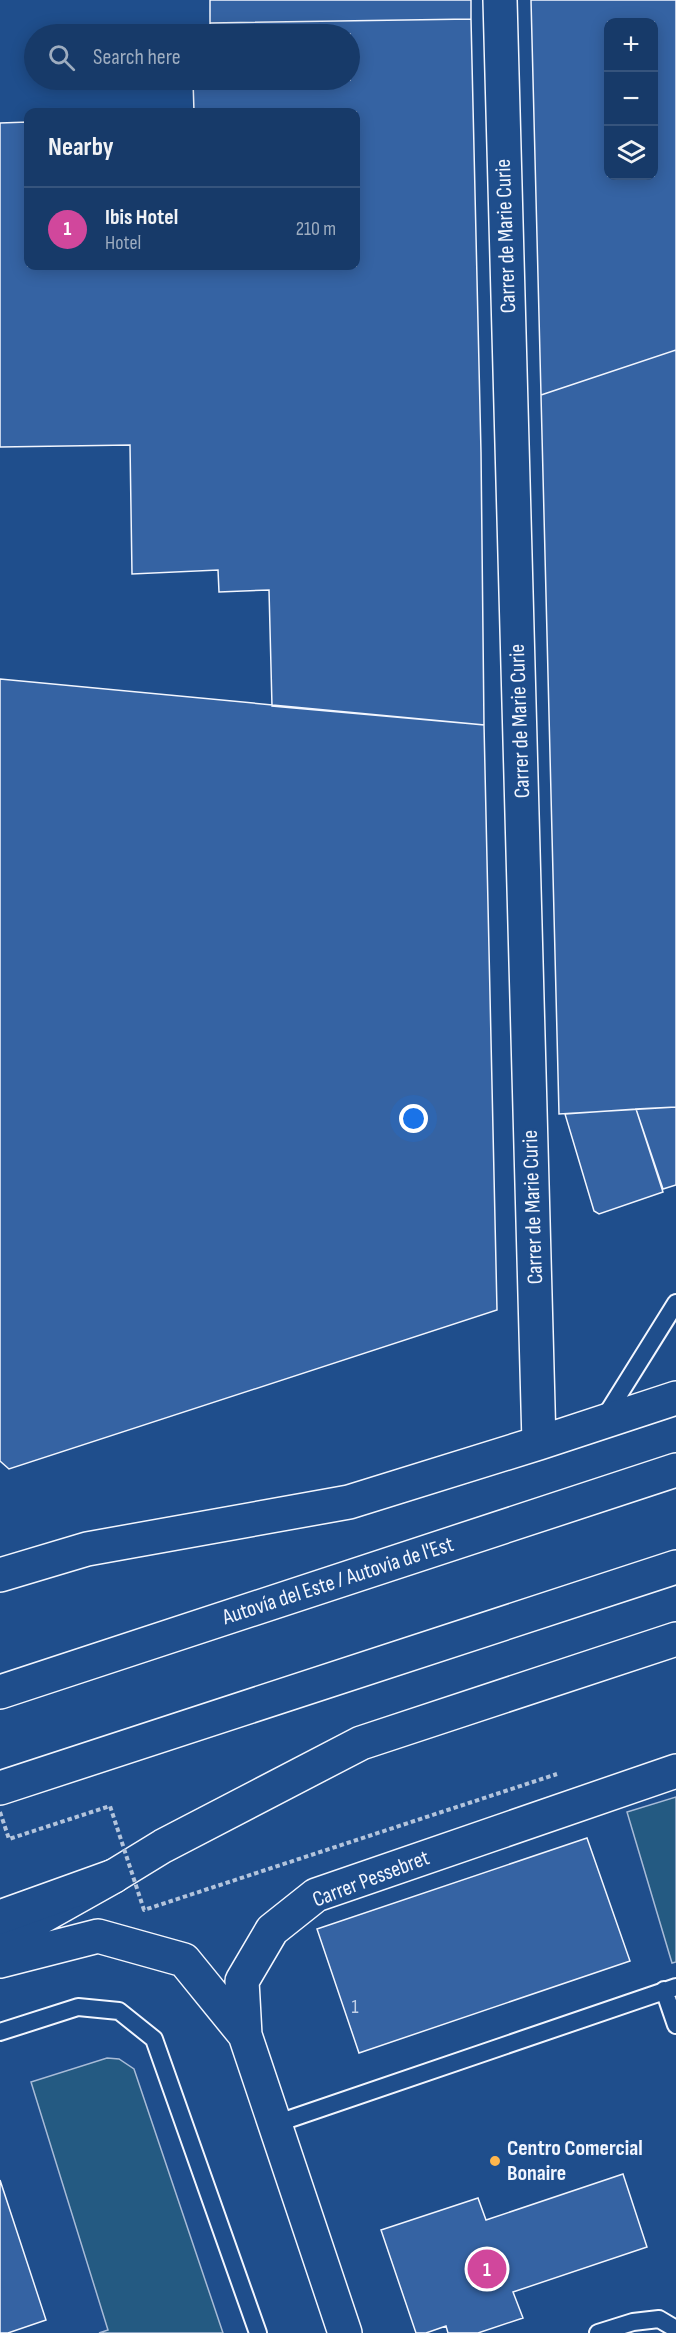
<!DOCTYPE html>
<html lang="en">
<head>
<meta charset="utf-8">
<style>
  :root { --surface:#173a69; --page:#20416f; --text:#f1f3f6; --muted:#9eadc0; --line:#36547d; --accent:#bca0f2 }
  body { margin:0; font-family:"Sofia Sans Condensed",sans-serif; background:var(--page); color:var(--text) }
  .controls { position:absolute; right:18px; top:18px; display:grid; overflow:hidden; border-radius:12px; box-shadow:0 3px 15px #0003 }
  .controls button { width:54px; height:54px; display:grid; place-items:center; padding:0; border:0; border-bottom:2px solid var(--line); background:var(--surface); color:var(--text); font:30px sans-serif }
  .you { position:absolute; left:414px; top:1119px; width:21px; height:21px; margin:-15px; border:4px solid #fff; border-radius:50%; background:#1a73e8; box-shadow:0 0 0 9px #1a73e833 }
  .badge { display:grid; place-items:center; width:39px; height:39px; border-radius:50%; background:var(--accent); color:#fff; font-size:20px; font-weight:700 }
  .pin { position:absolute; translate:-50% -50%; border:3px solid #fff; box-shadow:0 2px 6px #0006 }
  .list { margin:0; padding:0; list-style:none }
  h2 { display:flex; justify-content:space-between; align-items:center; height:78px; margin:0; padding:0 24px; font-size:26px }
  h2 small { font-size:20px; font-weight:400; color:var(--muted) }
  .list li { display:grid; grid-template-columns:39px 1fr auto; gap:18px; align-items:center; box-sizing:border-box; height:84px; padding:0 24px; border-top:2px solid var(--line) }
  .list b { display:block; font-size:22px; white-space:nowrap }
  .list p { margin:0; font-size:20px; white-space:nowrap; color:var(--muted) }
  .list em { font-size:20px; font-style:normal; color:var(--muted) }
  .icon { flex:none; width:33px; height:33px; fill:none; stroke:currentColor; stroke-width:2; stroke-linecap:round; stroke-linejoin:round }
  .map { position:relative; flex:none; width:676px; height:2333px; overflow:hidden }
  .search { position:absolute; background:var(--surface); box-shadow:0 3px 15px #0003; left:24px; top:24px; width:336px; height:66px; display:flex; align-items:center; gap:15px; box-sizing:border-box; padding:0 21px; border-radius:33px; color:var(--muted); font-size:22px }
  .panel { position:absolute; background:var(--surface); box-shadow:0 3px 15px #0003; left:24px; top:108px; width:336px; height:162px; border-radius:12px }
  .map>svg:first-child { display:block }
  .green { fill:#245a82; stroke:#a8bbd7; stroke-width:1.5 }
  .building { fill:#3563a3; stroke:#f2f6ff; stroke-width:1.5; fill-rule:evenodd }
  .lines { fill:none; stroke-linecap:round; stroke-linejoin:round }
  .lane-casing { stroke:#f2f6ff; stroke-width:20 }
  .street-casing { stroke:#f2f6ff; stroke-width:36 }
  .highway-casing { stroke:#f2f6ff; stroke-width:36 }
  .lane { stroke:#1f4e8c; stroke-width:16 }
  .street { stroke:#1f4e8c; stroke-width:33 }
  .highway { stroke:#1f4e8c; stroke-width:33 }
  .path-bridge { stroke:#b3c4dc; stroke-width:4; stroke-dasharray:4.5 3; stroke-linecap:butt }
  .poi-dot { fill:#ffb74d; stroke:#1f4e8c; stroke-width:2 }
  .labels { text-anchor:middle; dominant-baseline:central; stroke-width:4.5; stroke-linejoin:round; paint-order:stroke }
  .number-label { font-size:20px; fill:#c3d1e8 }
  .street-label { font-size:22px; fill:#f2f6ff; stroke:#1f4e8c }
  .poi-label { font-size:22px; font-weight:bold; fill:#f2f6ff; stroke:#1f4e8c; text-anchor:start }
</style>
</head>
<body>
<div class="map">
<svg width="676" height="2333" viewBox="0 0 676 2333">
  <rect width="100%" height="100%" fill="#1f4e8c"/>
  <path class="green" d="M676 1797V1962L672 1963 627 1812Z
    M107 2058 119 2059 134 2069 223 2333H99L108 2330 31 2082Z"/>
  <path class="building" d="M210 0H471V19L210 23Z
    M531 0H676V350L541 395ZM608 22H654V176H608Z
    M471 19 481 452 484 725 272 706 269 590 219 592 218 570 132 574 130 445 0 447V123L28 122V266H356V112H194L193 80H350V34H210V23Z
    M676 350V1107L559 1114 541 395Z
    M0 679 484 725 497 1310 9 1469 0 1461Z
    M676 1107V1185L663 1189 636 1109Z
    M636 1109 663 1192 599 1214 594 1211 565 1114Z
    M587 1838 630 1961 359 2053 317 1929Z
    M623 2174 647 2247 513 2292 523 2318 478 2333H448L446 2326 426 2333H416L381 2230 478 2198 486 2220Z
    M0 2180 46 2320 8 2333H0Z"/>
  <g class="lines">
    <defs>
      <path id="lane" d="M603 1420 676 1303
        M664 1990 676 2025
        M0 2032 78 2007 119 2011 154 2039 258 2333
        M275 2124 676 1987
        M598 2333 633 2322 659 2319 676 2329"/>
      <path id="street" d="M500 0 539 1443
        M0 1575 87 1549 349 1502 539 1443 676 1398
        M0 1940 114 1876 163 1846 361 1743 676 1639
        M0 1961 98 1936 184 1960 245 2035
        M345 2333 245 2035 242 1981 272 1930 316 1895 676 1771"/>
      <path id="highway" d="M0 1692 676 1470
        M0 1788 676 1567
        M0 1917 114 1876"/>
    </defs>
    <use href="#lane" class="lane-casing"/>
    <use href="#street" class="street-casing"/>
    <use href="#highway" class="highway-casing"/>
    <use href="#lane" class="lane"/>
    <use href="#street" class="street"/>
    <use href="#highway" class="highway"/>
    <path class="path-bridge" d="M0 1812 9 1839 110 1806 144 1910 557 1774"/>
  </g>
  <circle class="poi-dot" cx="495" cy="2161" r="6"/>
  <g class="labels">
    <g class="number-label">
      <text x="355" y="2007">1</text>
    </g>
    <g class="street-label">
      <text transform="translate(506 236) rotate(-92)">Carrer de Marie Curie</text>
      <text transform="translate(520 721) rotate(-92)">Carrer de Marie Curie</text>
      <text transform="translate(533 1207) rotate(-92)">Carrer de Marie Curie</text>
      <text transform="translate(338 1581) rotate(-18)">Autovía del Este / Autovia de l'Est</text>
      <text transform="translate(371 1879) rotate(-21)">Carrer Pessebret</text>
    </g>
    <g class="poi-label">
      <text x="507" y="2148">Centro Comercial<tspan x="507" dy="25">Bonaire</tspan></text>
    </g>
  </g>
</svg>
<div class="controls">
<button>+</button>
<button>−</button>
<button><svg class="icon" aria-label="layers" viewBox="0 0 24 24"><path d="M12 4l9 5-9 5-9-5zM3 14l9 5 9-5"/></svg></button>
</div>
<div class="you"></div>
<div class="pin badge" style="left:487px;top:2269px;background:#d1479c">1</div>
<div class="search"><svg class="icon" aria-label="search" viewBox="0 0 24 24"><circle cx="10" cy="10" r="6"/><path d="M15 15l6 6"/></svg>Search here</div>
<section class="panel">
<h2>Nearby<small></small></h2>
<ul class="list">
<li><span class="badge" style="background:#d1479c">1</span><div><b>Ibis Hotel</b><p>Hotel</p></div><em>210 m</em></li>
</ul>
</section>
</div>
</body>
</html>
